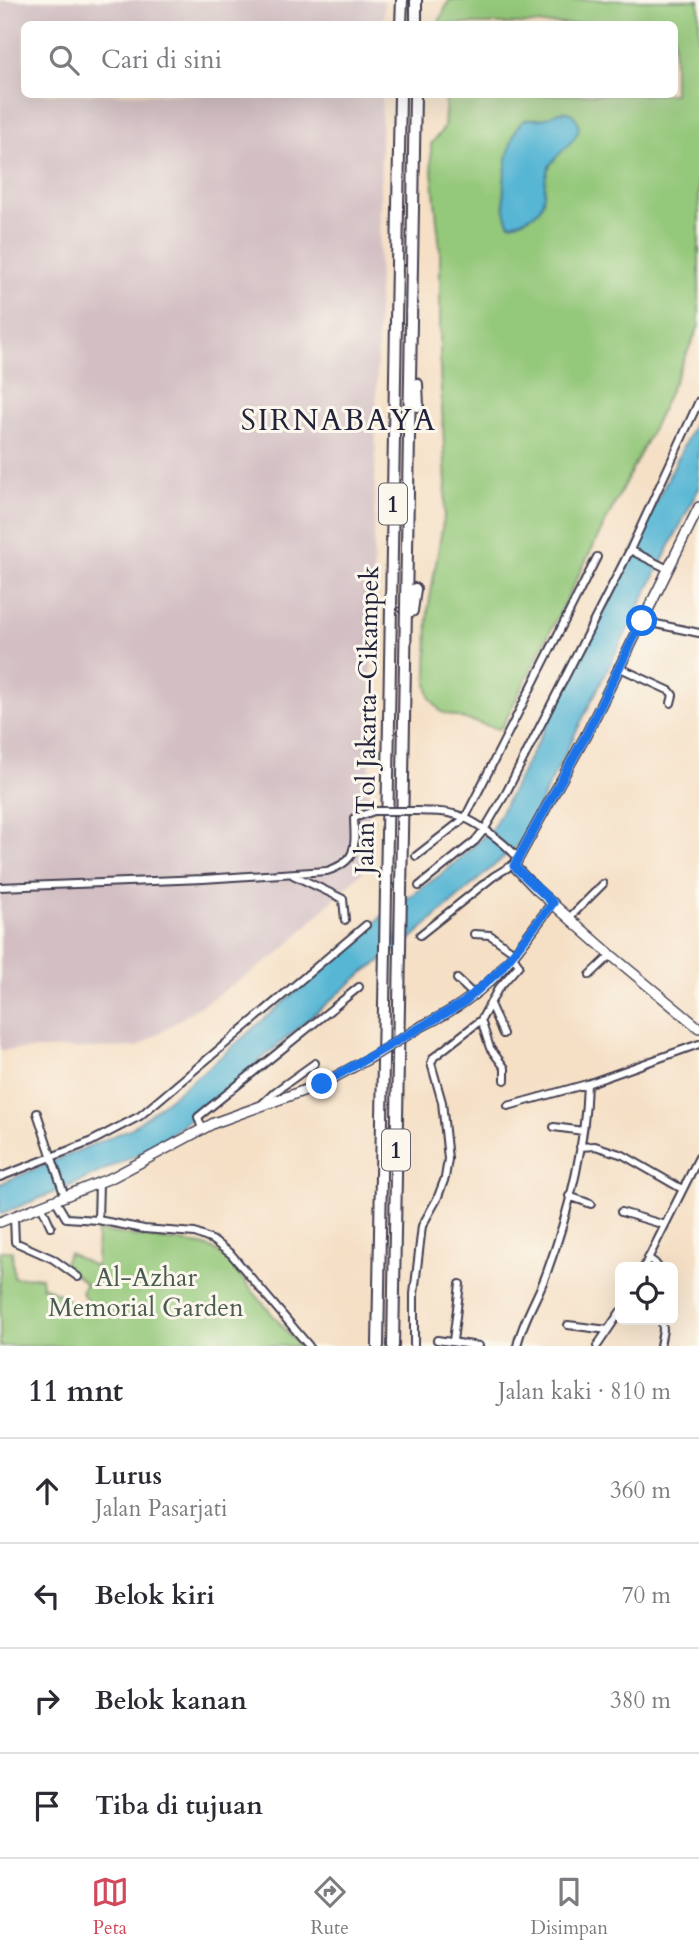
<!DOCTYPE html>
<html lang="id">
<head>
<meta charset="utf-8">
<style>
  :root { --surface:#fff; --page:#f7f7f7; --text:#2b2b33; --muted:#7c7c81; --line:#e1e1e2; --accent:#d1495b }
  body { margin:0; font-family:Cardo,serif; background:var(--page); color:var(--text) }
  .controls { position:absolute; right:21px; bottom:21px; display:grid; overflow:hidden; border-radius:10px; box-shadow:0 7px 28px #0002 }
  .controls button { width:63px; height:63px; display:grid; place-items:center; padding:0; border:0; border-bottom:2px solid var(--line); background:var(--surface); color:var(--text); font:35px sans-serif }
  .stop { position:absolute; width:21px; height:21px; margin:-16px; border:5px solid #1a73e8; border-radius:50%; background:#fff }
  .stop.end { background:#1a73e8; border-color:#fff; box-shadow:0 2px 7px #0008 }
  .list { margin:0; padding:0; list-style:none }
  h2 { display:flex; justify-content:space-between; align-items:center; height:91px; margin:0; padding:0 28px; font-size:30px }
  h2 small { font-size:23px; font-weight:400; color:var(--muted) }
  .list li { display:grid; grid-template-columns:46px 1fr auto; gap:21px; align-items:center; box-sizing:border-box; height:105px; padding:0 28px; border-top:2px solid var(--line) }
  .list b { display:block; font-size:26px; white-space:nowrap }
  .list p { margin:0; font-size:23px; white-space:nowrap; color:var(--muted) }
  .list em { font-size:23px; font-style:normal; color:var(--muted) }
  .icon { flex:none; width:38px; height:38px; fill:none; stroke:currentColor; stroke-width:2; stroke-linecap:round; stroke-linejoin:round }
  .map { position:relative; flex:none; width:699px; height:1346px; overflow:hidden }
  .search { position:absolute; background:var(--surface); box-shadow:0 7px 28px #0002; left:21px; right:21px; top:21px; height:77px; display:flex; align-items:center; gap:18px; box-sizing:border-box; padding:0 24px; border-radius:10px; color:var(--muted); font-size:26px }
  .sheet { height:511px; background:var(--surface) }
  nav { display:flex; justify-content:space-around; align-items:center; box-sizing:border-box; height:98px; border-top:2px solid var(--line); background:var(--surface); font-size:19px; color:var(--muted) }
  nav a { display:grid; justify-items:center; gap:4px }
  nav .on { color:var(--accent) }
  .map>svg:first-child { display:block }
  .industrial { fill:#d2bec3 }
  .green { fill:#94c87a; stroke:#5b755a; stroke-width:2 }
  .water { fill:#56b6d4; stroke:#3c6c88; stroke-width:2 }
  .lines { fill:none; stroke-linecap:round; stroke-linejoin:round }
  .street-casing { stroke:#423e50; stroke-width:10 }
  .secondary-casing { stroke:#423e50; stroke-width:12 }
  .highway-casing { stroke:#423e50; stroke-width:14 }
  .street { stroke:#fff; stroke-width:6 }
  .secondary { stroke:#fff; stroke-width:9 }
  .highway { stroke:#fff; stroke-width:10 }
  .street-bridge-casing { stroke:#423e50; stroke-width:10; stroke-linecap:butt }
  .secondary-bridge-casing { stroke:#423e50; stroke-width:12; stroke-linecap:butt }
  .street-bridge { stroke:#fff; stroke-width:6 }
  .secondary-bridge { stroke:#fff; stroke-width:9 }
  .route { stroke:#1a73e8; stroke-width:9 }
  .labels { text-anchor:middle; dominant-baseline:central; stroke-width:6; stroke-linejoin:round; paint-order:stroke }
  .shield { fill:#fbf7ec; stroke:#636270; stroke-width:2 }
  .shield-label { font-size:24px; font-weight:bold; fill:#22223b }
  .street-label { font-size:26px; fill:#22223b; stroke:#fbf7ec }
  .park-label { font-size:26px; fill:#4a5c51; stroke:#fbf7ec }
  .quarter-label { font-size:30px; letter-spacing:2px; fill:#22223b; stroke:#fbf7ec }
</style>
</head>
<body>
<div class="map">
<svg width="699" height="1346" viewBox="0 0 699 1346">
  <rect width="100%" height="100%" fill="#fbf7ec"/>
  <filter id="ink" filterUnits="userSpaceOnUse"><feTurbulence type="fractalNoise" baseFrequency=".0143" numOctaves="2"/><feDisplacementMap in="SourceGraphic" scale="14" xChannelSelector="R" yChannelSelector="G"/><feConvolveMatrix kernelMatrix="1 2 1 2 8 2 1 2 1" color-interpolation-filters="sRGB"/></filter>
  <filter id="wash" filterUnits="userSpaceOnUse"><feTurbulence type="fractalNoise" baseFrequency=".00686" numOctaves="4" result="noise"/><feDisplacementMap in="SourceGraphic" scale="28" xChannelSelector="R" yChannelSelector="G"/><feGaussianBlur stdDeviation="1.57" result="paint"/><feColorMatrix in="noise" values="0 0 0 0 0 0 0 0 0 0 0 0 0 0 0 0 0 1.4 0 .05"/><feComposite in="paint" operator="in"/></filter>
  <g filter="url(#wash)">
    <rect width="100%" height="100%" fill="#f5dfc5"/>
    <path class="industrial" d="M0 0H384L383 24H24V94L382 95 369 810 365 869 276 956 138 1047 0 1050Z"/>
    <path class="green" d="M449 0H699V326L655 424 511 709 502 727 498 729 441 712 430 698 427 684 428 610 444 517 446 484 440 370V250L431 161V144L444 128 446 95 674 94V24H438Z
      M97 1231 202 1245 213 1249 224 1257 299 1346H0V1251H12L14 1278 41 1277 42 1286 66 1297 71 1307 87 1301 81 1291 86 1284 63 1264 69 1253 96 1267Z"/>
    <path class="water" d="M560 112C567 111 571 112 575 117 590 135 556 152 549 167 540 184 551 205 531 216 524 220 518 223 510 224 497 206 506 141 520 124 527 115 537 121 545 118 551 116 555 113 560 112Z
      M699 414V488L520 843 399 949 364 972 198 1113 151 1148 68 1187 0 1214V1184L132 1128 208 1068 386 913 398 946 399 904 446 871 492 829 575 671Z"/>
  </g>
  <g filter="url(#ink)">
    <g class="lines">
      <defs>
        <path id="street" d="M630 550 668 569
          M642 621 699 633
          M618 667 670 691 673 695 671 703
          M419 811C430 812 442 811 453 814 473 818 505 843 518 858
          M416 856 465 818 597 557
          M293 875 343 899 345 920
          M419 886 475 841 484 830 506 793 630 550 699 401
          M0 887 203 879 327 871C358 861 355 847 354 818L374 811
          M569 918 603 884
          M474 934 490 935 514 952
          M420 935 494 876 514 864
          M590 975 611 955
          M457 979 474 995
          M490 1004 503 1034
          M481 1020 490 1048 505 1068V1080
          M260 1106 276 1091 315 1063
          M508 1106 587 1084 699 1044
          M37 1113 65 1197
          M554 1127 583 1131
          M202 1129 198 1117 359 987
          M580 1147 595 1146 623 1155 682 1189
          M0 1177 90 1142 140 1116 366 925
          M569 1196 591 1204
          M56 1201 66 1218 98 1220 99 1183
          M42 1207 51 1227
          M621 1212 665 1225
          M14 1217 15 1242 53 1259 78 1277
          M98 1220 144 1229 195 1233 212 1240 231 1254 309 1346
          M648 1258 655 1263 658 1267
          M644 1267 699 1157
          M568 1325 608 1330
          M437 1340 479 1346
          M453 1341 460 1284
          M414 1346V1294L422 1226 437 1199 445 1178 448 1159 442 1102 431 1063 434 1057 481 1020 498 989 519 965 512 955
          M517 1346C523 1319 538 1298 547 1272 569 1212 585 1147 587 1084
          M597 1346 620 1312
          M660 1346 663 1330 662 1320"/>
        <path id="secondary" d="M699 507 586 735 514 866 536 889 611 955 699 1028
          M422 1026C447 1014 470 1000 490 981 514 958 532 929 553 903
          M0 1222 113 1177 214 1123 322 1084 370 1058"/>
        <path id="highway" d="M401 24 402 0
          M416 24V0
          M417 384 418 406
          M412 611 415 589
          M378 1346 400 94
          M393 1346 415 94"/>
      </defs>
      <use href="#street" class="street-casing"/>
      <use href="#secondary" class="secondary-casing"/>
      <use href="#highway" class="highway-casing"/>
      <use href="#street" class="street"/>
      <use href="#secondary" class="secondary"/>
      <use href="#highway" class="highway"/>
      <defs>
        <path id="street-bridge" d="M374 811H419"/>
        <path id="secondary-bridge" d="M370 1058 422 1026"/>
      </defs>
      <use href="#street-bridge" class="street-bridge-casing"/>
      <use href="#secondary-bridge" class="secondary-bridge-casing"/>
      <use href="#street-bridge" class="street-bridge"/>
      <use href="#secondary-bridge" class="secondary-bridge"/>
    </g>
  </g>
  <g class="lines" filter="url(#ink)">
    <path class="route" d="M322 1084 463 1003 499 971 553 903 514 866 586 735 642 621"/>
  </g>
  <g class="labels">
    <g class="shield">
      <rect x="379" y="483.5" width="28" height="41" rx="5"/>
      <rect x="382" y="1129.5" width="28" height="41" rx="5"/>
    </g>
    <g class="shield-label">
      <text x="393" y="504">1</text>
      <text x="396" y="1150">1</text>
    </g>
    <g class="street-label">
      <text transform="translate(367 720) rotate(-89)">Jalan Tol Jakarta–Cikampek</text>
    </g>
    <g class="park-label">
      <text x="146" y="1277">Al-Azhar<tspan x="146" dy="30">Memorial Garden</tspan></text>
    </g>
    <g class="quarter-label">
      <text x="339" y="420">SIRNABAYA</text>
    </g>
  </g>
</svg>
<div class="controls">
<button><svg class="icon" aria-label="locate" viewBox="0 0 24 24"><circle cx="12" cy="12" r="6"/><path d="M12 2v4M12 18v4M2 12h4M18 12h4"/></svg></button>
</div>
<div class="stop" style="left:642px;top:621px"></div>
<div class="stop end" style="left:322px;top:1084px"></div>
<div class="search"><svg class="icon" aria-label="search" viewBox="0 0 24 24"><circle cx="10" cy="10" r="6"/><path d="M15 15l6 6"/></svg>Cari di sini</div>
</div>
<section class="sheet">
<h2>11 mnt<small>Jalan kaki · 810 m</small></h2>
<ul class="list">
<li><svg class="icon" aria-label="ahead" viewBox="0 0 24 24"><path d="M12 20V5M6 11l6-6 6 6"/></svg><div><b>Lurus</b><p>Jalan Pasarjati</p></div><em>360 m</em></li>
<li><svg class="icon" aria-label="left" viewBox="0 0 24 24"><path d="M17 20v-9H6M10 6l-5 5 5 5"/></svg><div><b>Belok kiri</b></div><em>70 m</em></li>
<li><svg class="icon" aria-label="right" viewBox="0 0 24 24"><path d="M7 20v-9h11M14 6l5 5-5 5"/></svg><div><b>Belok kanan</b></div><em>380 m</em></li>
<li><svg class="icon" aria-label="arrive" viewBox="0 0 24 24"><path d="M6 21V4h12l-3 4 3 4H6"/></svg><div><b>Tiba di tujuan</b></div></li>
</ul>
</section>
<nav>
<a class="on"><svg class="icon" aria-label="map" viewBox="0 0 24 24"><path d="M3 6l6-2 6 2 6-2v14l-6 2-6-2-6 2zM9 4v14M15 6v14"/></svg>Peta</a>
<a><svg class="icon" aria-label="directions" viewBox="0 0 24 24"><path d="M12 3l9 9-9 9-9-9zM9 14v-3h6M13 9l2 2-2 2"/></svg>Rute</a>
<a><svg class="icon" aria-label="saved" viewBox="0 0 24 24"><path d="M7 4h10v16l-5-4-5 4z"/></svg>Disimpan</a>
</nav>
</body>
</html>
